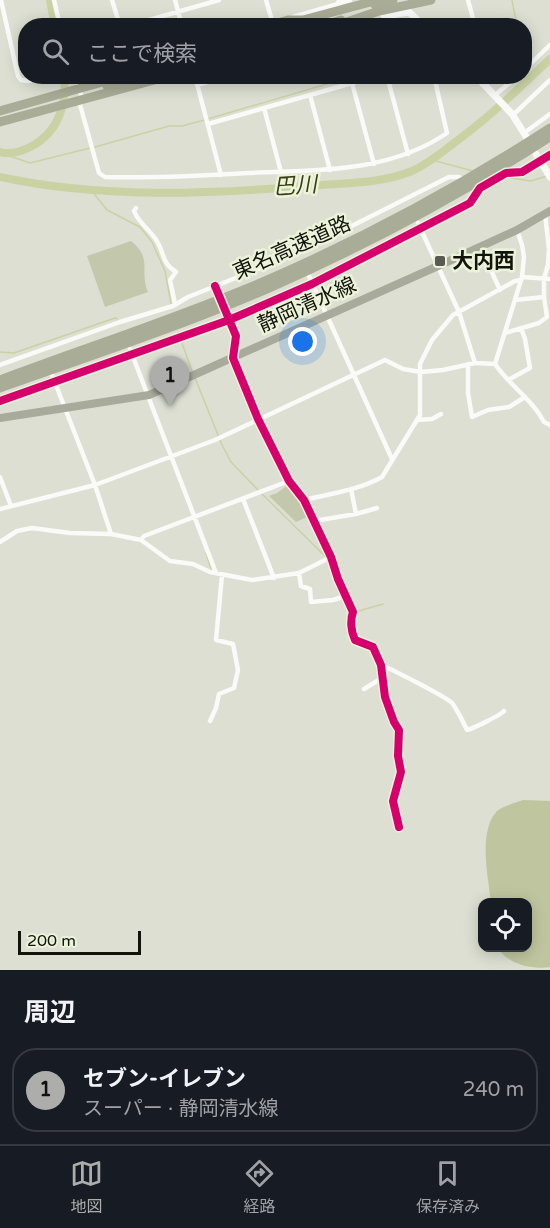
<!DOCTYPE html>
<html lang="ja">
<head>
<meta charset="utf-8">
<style>
  :root { --surface:#171b24; --page:#20242c; --text:#f1f3f6; --muted:#9ea1a6; --line:#363941; --accent:#adaeac }
  body { margin:0; font-family:"Varela Round","Noto Sans JP",sans-serif; background:var(--page); color:var(--text) }
  .controls { position:absolute; right:18px; bottom:18px; display:grid; overflow:hidden; border-radius:12px; box-shadow:0 3px 15px #0003 }
  .controls button { width:54px; height:54px; display:grid; place-items:center; padding:0; border:0; border-bottom:2px solid var(--line); background:var(--surface); color:var(--text); font:30px sans-serif }
  .scale { position:absolute; left:18px; bottom:15px; width:123px; box-sizing:border-box; padding-left:6px; border:3px solid #12130b; border-top:0; font-size:16px; line-height:21px; white-space:nowrap; color:#12130b; -webkit-text-stroke:4px #edf2da; paint-order:stroke }
  .you { position:absolute; left:303px; top:342px; width:21px; height:21px; margin:-15px; border:4px solid #fff; border-radius:50%; background:#1a73e8; box-shadow:0 0 0 9px #1a73e833 }
  .badge { display:grid; place-items:center; width:39px; height:39px; border-radius:50%; background:var(--accent); color:#111; font-size:20px; font-weight:700 }
  .pin { position:absolute; translate:-50% -50px; filter:drop-shadow(0 2px 3px #0008) }
  .pin::after { content:''; position:absolute; top:32px; width:21px; height:18px; background:inherit; clip-path:polygon(0 0,100% 0,50% 100%) }
  .list { margin:0; padding:0; list-style:none }
  h2 { display:flex; justify-content:space-between; align-items:center; height:78px; margin:0; padding:0 24px; font-size:26px }
  h2 small { font-size:20px; font-weight:400; color:var(--muted) }
  .list li { display:grid; grid-template-columns:39px 1fr auto; gap:18px; align-items:center; box-sizing:border-box; height:84px; margin:0 12px 12px; padding:0 12px; border:2px solid var(--line); border-radius:24px }
  .list b { display:block; font-size:22px; white-space:nowrap }
  .list p { margin:0; font-size:20px; white-space:nowrap; color:var(--muted) }
  .list em { font-size:20px; font-style:normal; color:var(--muted) }
  .icon { flex:none; width:33px; height:33px; fill:none; stroke:currentColor; stroke-width:2; stroke-linecap:round; stroke-linejoin:round }
  .map { position:relative; flex:none; width:550px; height:970px; overflow:hidden }
  .search { position:absolute; background:var(--surface); box-shadow:0 3px 15px #0003; left:18px; right:18px; top:18px; height:66px; display:flex; align-items:center; gap:15px; box-sizing:border-box; padding:0 21px; border-radius:24px; color:var(--muted); font-size:22px }
  .sheet { height:174px; background:var(--surface) }
  nav { display:flex; justify-content:space-around; align-items:center; box-sizing:border-box; height:84px; border-top:2px solid var(--line); background:var(--surface); font-size:16px; color:var(--muted) }
  nav a { display:grid; justify-items:center; gap:3px }
  nav .on { color:var(--accent) }
  .map>svg:first-child { display:block }
  .green { fill:#c3c8ac }
  .forest { fill:#bfc69f }
  .lines { fill:none; stroke-linecap:round; stroke-linejoin:round }
  .stream { stroke:#cad2a4; stroke-width:1.5 }
  .river { stroke:#cad2a4; stroke-width:8 }
  .street { stroke:#fafaf8; stroke-width:4.5 }
  .secondary { stroke:#fafaf8; stroke-width:7 }
  .primary { stroke:#a8aa9c; stroke-width:8 }
  .highway { stroke:#a9ac97; stroke-width:9 }
  .cycleway-casing { stroke:#edf2da; stroke-width:11 }
  .cycleway { stroke:#d6006c; stroke-width:8 }
  .poi-dot { fill:#595a51; stroke:#edf2da; stroke-width:2 }
  .labels { text-anchor:middle; dominant-baseline:central; stroke-width:5; stroke-linejoin:round; paint-order:stroke }
  .street-label { font-size:21px; fill:#12130b; stroke:#edf2da }
  .poi-label { font-size:21px; font-weight:bold; fill:#12130b; stroke:#edf2da; text-anchor:start }
  .water-label { font-size:22px; font-style:italic; fill:#393f11; stroke:#edf2da }
</style>
</head>
<body>
<div class="map">
<svg width="550" height="970" viewBox="0 0 550 970">
  <rect width="100%" height="100%" fill="#dcdfd2"/>
  <path class="green" d="M131 241C153 259 139 269 148 292L105 307 87 256Z
    M289 484 303 501 309 516 296 522 269 496 277 493Z"/>
  <path class="forest" d="M523 800 550 801V967C532 970 507 964 498 948H528V902H491C488 877 478 831 497 811 503 806 515 803 523 800Z"/>
  <g class="lines">
    <path class="stream" d="M512 0 517 26
      M95 147 169 126H182L201 121 354 76
      M4 154 30 163 90 148
      M432 160 473 171
      M505 177 531 181 547 176
      M92 191 107 210 140 227 152 242 165 271 171 304
      M178 332 192 371
      M0 352 14 353 115 318 117 319
      M195 378 222 445 231 462 258 490
      M261 493 326 557
      M206 553 211 569
      M355 612 383 604
      M354 622C355 641 359 636 373 645"/>
    <path class="river" d="M50 0 55 26
      M0 152C11 155 23 151 32 146 58 132 67 105 64 76
      M0 177C101 199 206 194 309 186 342 183 381 184 412 171 428 164 441 153 454 143 490 117 518 89 550 59"/>
    <path class="street" d="M1 0 18 76 21 80 28 81 56 76
      M54 0 60 26
      M112 0 120 26
      M175 0 182 26
      M266 0 273 24
      M468 0 475 26
      M339 3 350 0
      M293 17 338 4 339 0
      M128 26 219 0
      M411 26 421 23
      M524 70 550 45
      M73 76 78 84 82 99
      M195 76 221 175
      M387 76 408 154
      M352 83 374 164
      M197 85 228 76
      M485 85 488 76
      M310 95 330 170
      M495 95 518 76
      M79 101 99 173 105 177C153 178 200 176 248 173 316 170 389 173 447 133L434 76
      M264 108 281 172
      M513 115 550 80
      M208 124 377 76
      M524 133 550 114
      M136 208 134 211C139 224 152 231 158 243 165 256 162 263 176 272L170 280 175 304
      M418 223 459 312 475 363
      M480 246 500 290
      M309 276 392 459
      M522 277 550 279
      M515 300 544 297
      M226 311 236 336 233 357
      M505 333 539 323 547 317 544 297V278L548 265 549 249 545 214
      M130 349 216 573
      M468 364V393L472 417 488 410 509 407 525 397
      M495 364 522 277 524 257 522 245 517 230
      M495 364C509 385 532 399 544 422L550 425
      M0 365 120 322 173 306 188 297 298 253 449 177H459L463 180
      M52 375 95 485 111 534 141 540 170 561 193 564 210 572 252 580 299 573 331 557 338 579 353 612C350 620 351 632 355 640L373 647 381 665 385 697 394 722 399 730 398 756 401 772 393 801 399 827
      M508 380 530 368 525 339 521 328
      M0 401 229 320 312 284 470 203 480 188 506 173 522 172 550 155
      M418 420 432 419 441 414
      M0 477 11 506
      M351 489 356 514
      M243 499 274 578
      M304 500C330 494 359 490 382 477L420 415V364L432 340 453 315 515 281 521 280
      M0 509 95 485 215 440 385 360 403 369 421 372 443 370 475 363 495 364
      M314 521 356 514 377 508
      M141 540 144 536 289 481
      M0 542 17 531 32 528 70 533 111 534
      M299 573 301 586 310 589 311 602 333 600 346 596
      M381 665C391 669 449 698 453 704 458 712 463 721 467 730 472 729 501 715 504 711
      M364 689 382 678
      M210 721 216 708 219 694 234 688 238 670 233 644 216 640 222 575"/>
    <path class="secondary" d="M377 8 385 16 409 12 424 26
      M476 76 512 114 527 138
      M536 154 550 177
      M233 358 258 419 289 481 304 500 331 557"/>
    <path class="primary" d="M0 418 149 395 438 266 517 230 550 211"/>
    <path class="highway" d="M375 5 393 0
      M268 26 288 20H303L378 0
      M323 26 341 20
      M335 26 379 11 431 0
      M107 86 143 76
      M0 111 113 79
      M0 122 169 76
      M0 380C88 347 178 318 265 281 364 238 459 187 550 128
      M0 388C90 356 181 326 269 288 367 245 460 195 550 137"/>
    <defs>
      <path id="cycleway" d="M215 286 236 336 233 358 258 419 289 481 304 500 331 557 338 579 353 612C350 620 351 632 355 640L373 647 381 665 385 697 394 722 399 730 398 756 401 772 393 801 399 827
        M0 401 229 320 312 284 470 203 480 188 506 173 522 172 550 155"/>
    </defs>
    <use href="#cycleway" class="cycleway-casing"/>
    <use href="#cycleway" class="cycleway"/>
  </g>
  <rect class="poi-dot" x="434" y="255" width="12" height="12" rx="3"/>
  <g class="labels">
    <g class="street-label">
      <text transform="translate(292 248) rotate(-24)">東名高速道路</text>
      <text transform="translate(307 305) rotate(-24)">静岡清水線</text>
    </g>
    <g class="poi-label">
      <text x="452" y="261">大内西</text>
    </g>
    <g class="water-label">
      <text transform="translate(295 186) rotate(-4)">巴川</text>
    </g>
  </g>
</svg>
<div class="controls">
<button><svg class="icon" aria-label="locate" viewBox="0 0 24 24"><circle cx="12" cy="12" r="6"/><path d="M12 2v4M12 18v4M2 12h4M18 12h4"/></svg></button>
</div>
<div class="scale">200 m</div>
<div class="you"></div>
<div class="pin badge" style="left:170px;top:406px">1</div>
<div class="search"><svg class="icon" aria-label="search" viewBox="0 0 24 24"><circle cx="10" cy="10" r="6"/><path d="M15 15l6 6"/></svg>ここで検索</div>
</div>
<section class="sheet">
<h2>周辺<small></small></h2>
<ul class="list">
<li><span class="badge">1</span><div><b>セブン-イレブン</b><p>スーパー · 静岡清水線</p></div><em>240 m</em></li>
</ul>
</section>
<nav>
<a class="on"><svg class="icon" aria-label="map" viewBox="0 0 24 24"><path d="M3 6l6-2 6 2 6-2v14l-6 2-6-2-6 2zM9 4v14M15 6v14"/></svg>地図</a>
<a><svg class="icon" aria-label="directions" viewBox="0 0 24 24"><path d="M12 3l9 9-9 9-9-9zM9 14v-3h6M13 9l2 2-2 2"/></svg>経路</a>
<a><svg class="icon" aria-label="saved" viewBox="0 0 24 24"><path d="M7 4h10v16l-5-4-5 4z"/></svg>保存済み</a>
</nav>
</body>
</html>
